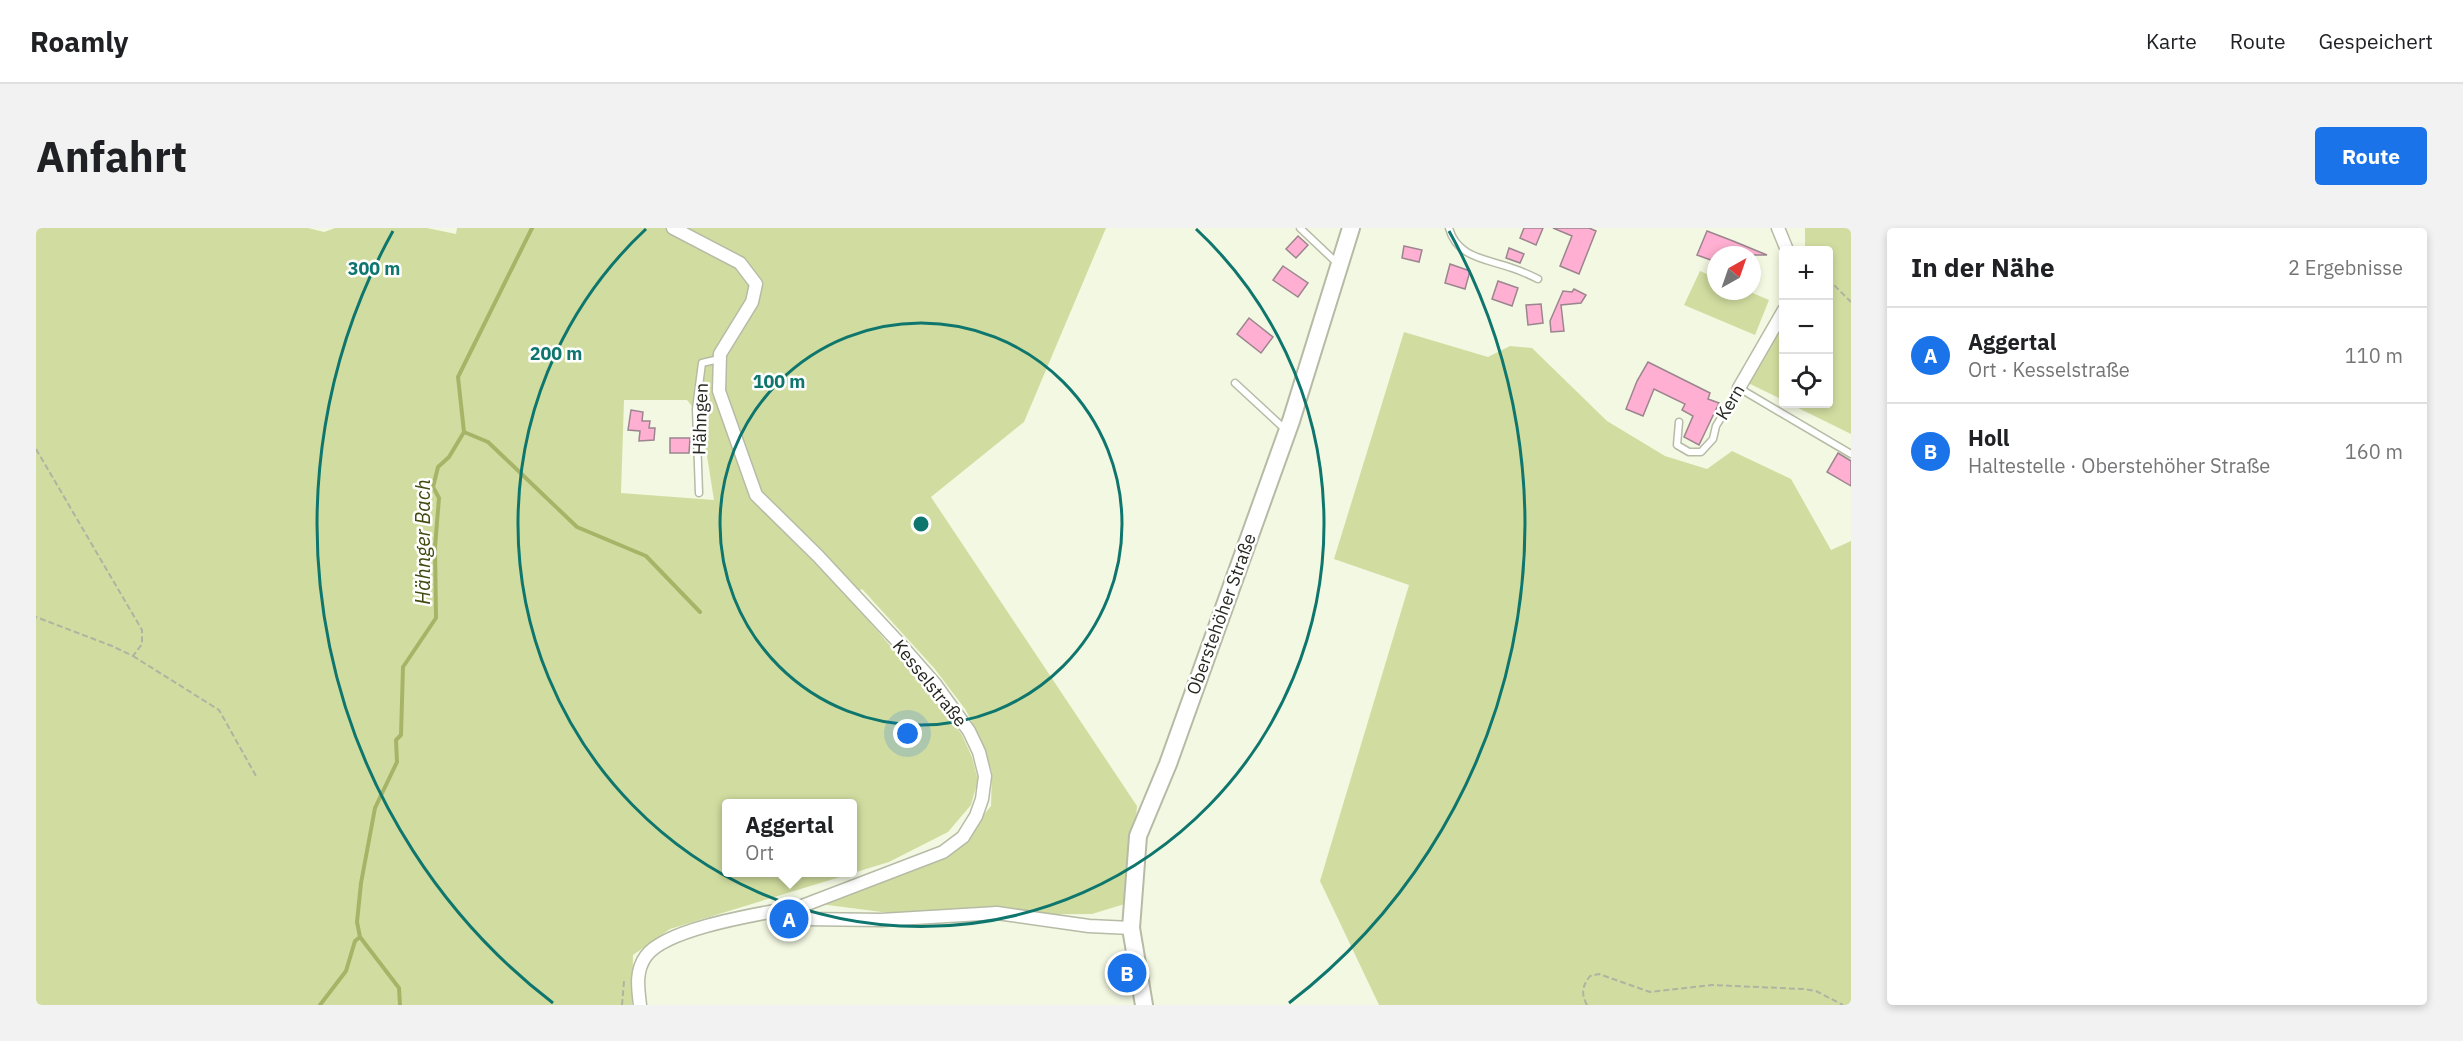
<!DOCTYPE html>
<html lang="de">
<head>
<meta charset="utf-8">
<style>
  :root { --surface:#fff; --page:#f2f2f2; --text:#202124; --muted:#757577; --line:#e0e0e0; --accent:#1a73e8 }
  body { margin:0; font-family:"IBM Plex Sans",sans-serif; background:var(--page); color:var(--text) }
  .controls { position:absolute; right:18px; top:18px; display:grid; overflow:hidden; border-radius:6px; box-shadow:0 3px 9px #0003 }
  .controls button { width:54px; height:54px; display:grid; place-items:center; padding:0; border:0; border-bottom:2px solid var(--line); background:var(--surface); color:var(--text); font:30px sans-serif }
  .compass { position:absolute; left:1671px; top:18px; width:54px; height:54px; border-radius:50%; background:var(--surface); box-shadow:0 3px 9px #0003; rotate:40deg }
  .you { position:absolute; left:872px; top:506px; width:21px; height:21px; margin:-15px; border:4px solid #fff; border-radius:50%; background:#1a73e8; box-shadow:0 0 0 9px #1a73e833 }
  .badge { display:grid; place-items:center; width:39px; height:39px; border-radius:50%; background:var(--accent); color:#fff; font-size:20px; font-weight:700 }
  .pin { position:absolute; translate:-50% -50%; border:3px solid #fff; box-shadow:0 2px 6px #0006 }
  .popup { position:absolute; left:686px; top:571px; width:135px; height:78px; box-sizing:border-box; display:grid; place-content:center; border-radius:6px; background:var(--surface); filter:drop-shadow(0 2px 4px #0005); font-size:20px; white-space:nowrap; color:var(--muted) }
  .popup b { font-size:22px; color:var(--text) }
  .popup::after { content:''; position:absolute; left:50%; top:100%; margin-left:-12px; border:12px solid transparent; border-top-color:var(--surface) }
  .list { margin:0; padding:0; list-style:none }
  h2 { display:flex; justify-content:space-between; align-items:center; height:78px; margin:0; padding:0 24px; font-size:26px }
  h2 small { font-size:20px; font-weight:400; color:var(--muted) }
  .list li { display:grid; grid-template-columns:39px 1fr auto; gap:18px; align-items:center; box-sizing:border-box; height:96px; padding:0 24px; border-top:2px solid var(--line) }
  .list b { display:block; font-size:22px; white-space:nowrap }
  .list p { margin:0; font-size:20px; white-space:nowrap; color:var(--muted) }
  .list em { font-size:20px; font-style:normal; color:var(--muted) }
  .icon { flex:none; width:33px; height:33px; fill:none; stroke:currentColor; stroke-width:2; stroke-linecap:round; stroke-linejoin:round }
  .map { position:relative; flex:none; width:1815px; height:777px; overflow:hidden; border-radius:6px }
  header { display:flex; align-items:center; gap:36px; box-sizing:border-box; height:84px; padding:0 30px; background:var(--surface); border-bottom:2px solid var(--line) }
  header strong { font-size:28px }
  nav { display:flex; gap:33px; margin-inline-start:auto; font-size:21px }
  .intro { display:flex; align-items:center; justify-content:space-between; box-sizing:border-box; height:144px; padding:0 36px }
  h1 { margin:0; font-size:42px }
  .button { padding:15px 27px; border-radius:6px; background:var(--accent); color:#fff; font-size:21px; font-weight:700 }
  main { display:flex; gap:36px; padding:0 36px }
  aside { flex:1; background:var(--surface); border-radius:6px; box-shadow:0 3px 9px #0003 }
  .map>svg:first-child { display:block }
  .green { fill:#d1dda0; fill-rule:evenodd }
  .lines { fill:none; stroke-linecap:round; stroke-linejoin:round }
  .stream { stroke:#a7b467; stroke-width:4 }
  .building { fill:#ffafd1; stroke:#9b858e; stroke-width:1.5 }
  .lane-casing { stroke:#b6bba6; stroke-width:9 }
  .street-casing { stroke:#b6bba6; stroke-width:15 }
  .secondary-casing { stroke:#b6bba6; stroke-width:20 }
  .path { stroke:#afb3a2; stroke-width:2; stroke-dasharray:6 3; stroke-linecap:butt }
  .lane { stroke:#fff; stroke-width:6 }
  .street { stroke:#fff; stroke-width:12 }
  .secondary { stroke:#fff; stroke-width:16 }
  .ring { fill:none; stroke:#0f766e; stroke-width:3 }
  .labels { text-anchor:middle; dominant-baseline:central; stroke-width:5; stroke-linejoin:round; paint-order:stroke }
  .street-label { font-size:18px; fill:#262820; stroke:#fff }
  .water-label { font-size:20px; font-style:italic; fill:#424a10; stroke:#fff }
  .centre { fill:#0f766e; stroke:#fff; stroke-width:3 }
  .ring-label { font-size:18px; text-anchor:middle; font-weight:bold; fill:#0f766e; stroke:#fff; stroke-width:5; stroke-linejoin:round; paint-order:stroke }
</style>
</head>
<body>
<header>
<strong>Roamly</strong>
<nav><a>Karte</a><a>Route</a><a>Gespeichert</a></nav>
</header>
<div class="intro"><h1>Anfahrt</h1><a class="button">Route</a></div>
<main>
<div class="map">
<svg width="1815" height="777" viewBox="0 0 1815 777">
  <rect width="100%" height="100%" fill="#f3f8e2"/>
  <path class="green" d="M0 0H272L288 4 299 0H391L420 6 421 0H1070L988 194 895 269 1101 578 1092 675 1056 686 869 687 784 676 921 619 955 578 956 544 944 509 929 481 898 440 826 361 813 370 894 464 926 507 936 529 942 552 935 577 912 604 853 634 634 701 597 727 596 777H0ZM588 172H651L665 190 678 272 585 265ZM690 576H816V644H690Z
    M1769 0H1815V206L1754 176H1792V22H1769Z
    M1664 43 1680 50V63H1712L1733 72 1719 107 1648 77Z
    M1747 87V172L1710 154Z
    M1368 104 1452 129 1474 118 1496 120 1571 193 1629 228 1671 241 1696 223 1755 251 1795 322 1815 313V777H1343L1284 653 1373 357 1298 331Z"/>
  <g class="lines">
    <path class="stream" d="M428 204 452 214 541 299 610 328 664 384
      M284 777 310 743 319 713 324 709
      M364 777 363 760 324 709 321 694 325 655 339 580 361 534 360 512 365 507 367 439 400 390 399 319 403 270 397 259 402 239 413 229 428 204 422 149 496 0"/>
  </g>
  <path class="building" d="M1488 0H1507L1500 17 1484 10Z
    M1517 0H1553L1560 3 1543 46 1524 38 1536 8Z
    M1671 3 1697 13 1731 27H1680V34L1661 27Z
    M1262 8 1272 17 1260 30 1250 21Z
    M1368 18 1386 22 1383 34 1366 30Z
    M1473 20 1488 26 1484 35 1470 30Z
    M1414 36 1434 43 1429 61 1409 55Z
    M1247 38 1272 55 1262 69 1237 52Z
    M1462 53 1482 60 1476 78 1456 71Z
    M1538 61 1550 67 1545 75 1525 77 1528 103 1515 104 1514 93 1527 63 1536 64Z
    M1505 76 1507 95 1492 97 1490 77Z
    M1213 90 1237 109 1225 125 1201 106Z
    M1612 134 1674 165 1672 171 1683 175 1663 217 1648 209 1657 188 1646 182 1649 176 1618 161 1607 188 1590 181 1601 153Z
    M595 182 607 184 606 193H614L613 200H619L618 212 603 213 604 203 592 202Z
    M634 210H654L653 225H634Z
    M1802 225 1815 233V258L1791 244Z"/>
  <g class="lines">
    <defs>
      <path id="lane" d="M1264 0 1301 35
        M1413 0C1421 30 1451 31 1476 40 1485 43 1494 47 1502 51
        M1199 155 1251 203
        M1643 194 1641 217 1653 224H1665L1677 211 1680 198 1703 160 1815 226
        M663 265 660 181 666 135 683 131"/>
      <path id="street" d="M637 0 704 35 720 56 716 74 684 126 683 163 720 267 782 328 864 416 899 456 933 503 943 524 949 548 946 571 940 588 927 609 907 624 766 678 768 691 845 692 961 685 1053 698 1095 700
        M1742 0 1751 22
        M1703 160 1748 82
        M604 777C602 760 599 743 610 728 631 699 730 685 766 678"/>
      <path id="secondary" d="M1108 777 1095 700 1102 608 1132 536 1255 193 1315 0"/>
    </defs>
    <use href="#lane" class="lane-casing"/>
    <use href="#street" class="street-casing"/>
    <use href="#secondary" class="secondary-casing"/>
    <path class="path" d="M1792 51 1815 74
      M0 221 106 402V416L97 428 76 418 0 389
      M97 428 183 482 220 548
      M586 777 588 753
      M1551 777C1545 766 1546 758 1554 748L1563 746 1614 764 1676 757 1767 761 1780 763 1807 777"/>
    <use href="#lane" class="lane"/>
    <use href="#street" class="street"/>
    <use href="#secondary" class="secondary"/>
  </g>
  <g class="ring">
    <circle cx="885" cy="296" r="201"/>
    <path d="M1160 1A403 403 0 1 1 610 1"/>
    <path d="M517 775A604 604 0 0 1 357 3M1413 3A604 604 0 0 1 1253 775"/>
  </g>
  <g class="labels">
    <g class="street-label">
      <text transform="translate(1694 174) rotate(-59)">Kern</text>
      <text transform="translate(664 191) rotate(-88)">Hähngen</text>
      <text transform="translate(1185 386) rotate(-70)">Oberstehöher Straße</text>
      <text transform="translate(894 455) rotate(51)">Kesselstraße</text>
    </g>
    <g class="water-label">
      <text transform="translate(386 314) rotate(-90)">Hähnger Bach</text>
    </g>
  </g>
  <circle cx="885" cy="296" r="9" class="centre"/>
  <g class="ring-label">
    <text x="338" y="47">300 m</text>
    <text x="520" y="132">200 m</text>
    <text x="743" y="160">100 m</text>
  </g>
</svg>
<div class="controls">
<button>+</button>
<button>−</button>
<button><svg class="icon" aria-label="locate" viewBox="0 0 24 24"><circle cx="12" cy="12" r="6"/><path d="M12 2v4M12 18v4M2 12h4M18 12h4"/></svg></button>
</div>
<svg class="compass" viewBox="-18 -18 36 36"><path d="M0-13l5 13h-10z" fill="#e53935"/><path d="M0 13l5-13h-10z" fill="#757577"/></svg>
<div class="you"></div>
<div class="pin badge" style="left:753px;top:691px">A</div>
<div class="popup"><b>Aggertal</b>Ort</div>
<div class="pin badge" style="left:1091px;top:745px">B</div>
</div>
<aside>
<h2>In der Nähe<small>2 Ergebnisse</small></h2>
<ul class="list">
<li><span class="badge">A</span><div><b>Aggertal</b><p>Ort · Kesselstraße</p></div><em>110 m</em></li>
<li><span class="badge">B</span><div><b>Holl</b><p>Haltestelle · Oberstehöher Straße</p></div><em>160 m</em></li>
</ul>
</aside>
</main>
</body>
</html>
